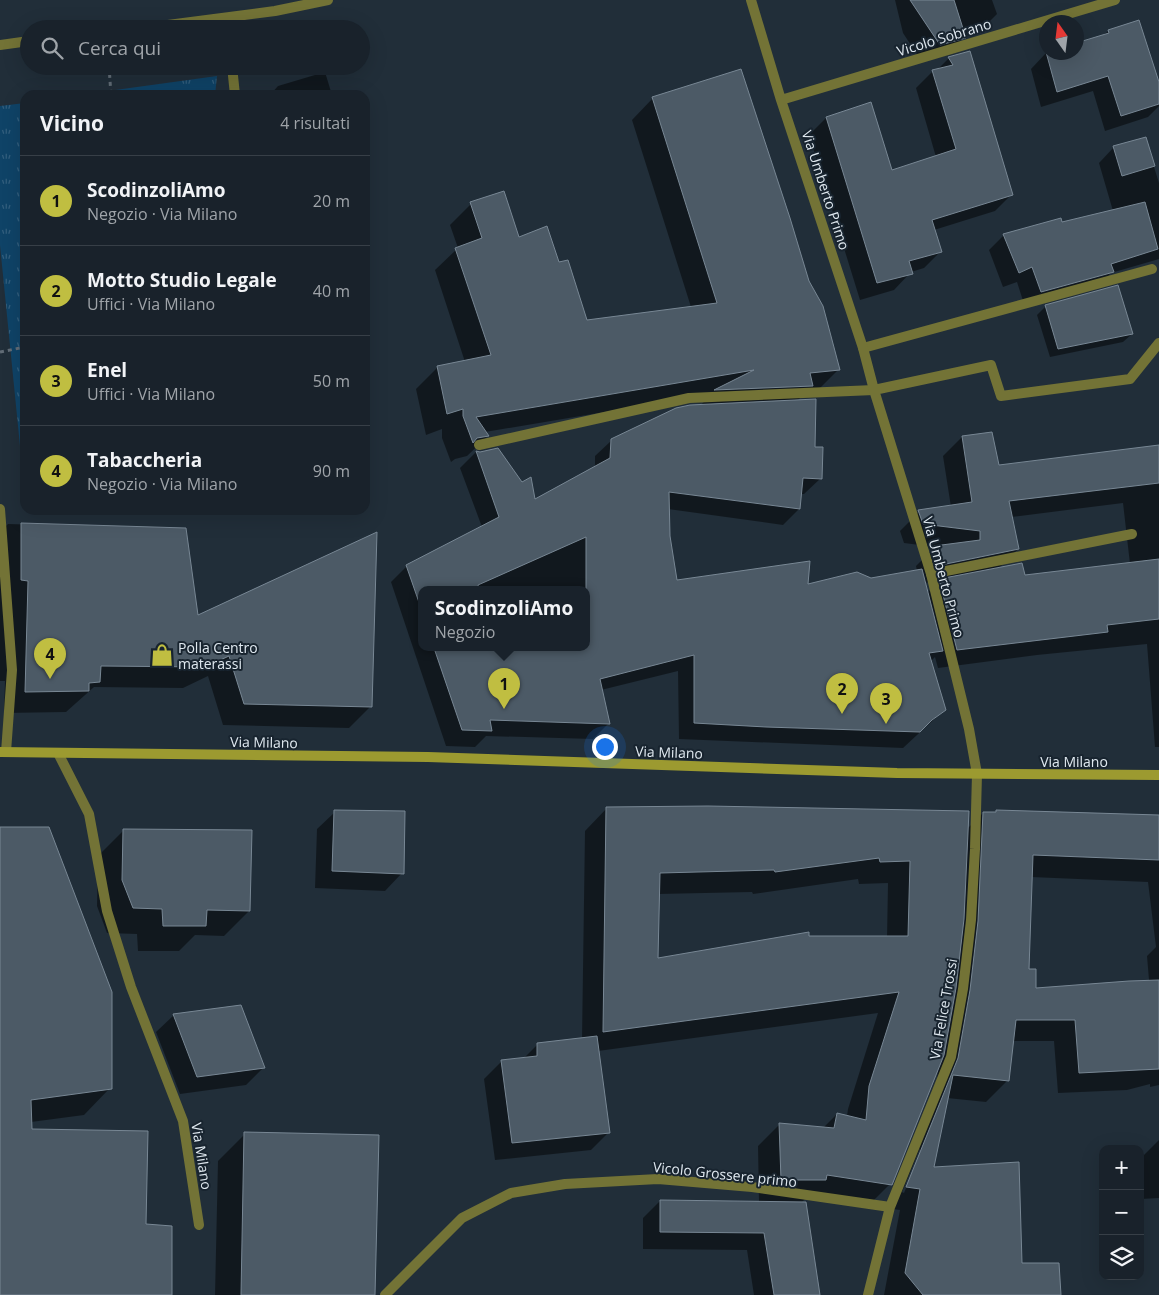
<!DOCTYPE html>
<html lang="it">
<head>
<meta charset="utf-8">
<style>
  :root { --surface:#19222b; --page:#262f37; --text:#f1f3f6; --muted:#9fa4a9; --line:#373f47; --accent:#c0be41 }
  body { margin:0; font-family:"Open Sans",sans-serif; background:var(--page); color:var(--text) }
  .controls { position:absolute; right:15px; bottom:15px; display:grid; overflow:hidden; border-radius:10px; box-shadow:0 5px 20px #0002 }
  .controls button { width:45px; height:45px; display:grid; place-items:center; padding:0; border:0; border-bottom:1px solid var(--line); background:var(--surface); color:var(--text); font:25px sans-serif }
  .compass { position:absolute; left:1039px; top:15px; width:45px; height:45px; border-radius:50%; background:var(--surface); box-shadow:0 5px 20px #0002; rotate:346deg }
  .you { position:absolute; left:604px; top:746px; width:18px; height:18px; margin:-12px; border:4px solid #fff; border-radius:50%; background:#1a73e8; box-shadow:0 0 0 8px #1a73e833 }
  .badge { display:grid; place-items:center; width:32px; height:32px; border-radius:50%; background:var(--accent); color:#111; font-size:16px; font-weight:700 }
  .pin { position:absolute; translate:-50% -41px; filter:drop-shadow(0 1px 2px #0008) }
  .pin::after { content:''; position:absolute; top:26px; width:18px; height:15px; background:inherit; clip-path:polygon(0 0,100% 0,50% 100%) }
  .popup { position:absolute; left:418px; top:586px; width:172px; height:65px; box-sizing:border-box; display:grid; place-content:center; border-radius:10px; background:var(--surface); filter:drop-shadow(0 1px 4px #0005); font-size:16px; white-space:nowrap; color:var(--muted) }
  .popup b { font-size:19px; color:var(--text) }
  .popup::after { content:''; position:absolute; left:50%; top:100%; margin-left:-10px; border:10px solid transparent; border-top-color:var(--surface) }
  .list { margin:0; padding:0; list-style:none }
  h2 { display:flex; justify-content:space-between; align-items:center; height:65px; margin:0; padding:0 20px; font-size:21px }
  h2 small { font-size:16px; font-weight:400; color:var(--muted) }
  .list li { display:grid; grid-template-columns:32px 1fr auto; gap:15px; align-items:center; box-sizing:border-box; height:90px; padding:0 20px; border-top:1px solid var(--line) }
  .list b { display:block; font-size:19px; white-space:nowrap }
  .list p { margin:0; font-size:16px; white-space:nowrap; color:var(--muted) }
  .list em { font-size:16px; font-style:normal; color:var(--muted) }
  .icon { flex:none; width:28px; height:28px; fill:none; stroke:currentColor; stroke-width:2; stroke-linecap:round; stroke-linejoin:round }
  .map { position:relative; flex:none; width:1159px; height:1295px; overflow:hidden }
  .search { position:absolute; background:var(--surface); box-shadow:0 5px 20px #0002; left:20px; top:20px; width:350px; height:55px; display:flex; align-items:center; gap:12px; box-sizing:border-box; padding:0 18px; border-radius:28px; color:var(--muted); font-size:19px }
  .panel { position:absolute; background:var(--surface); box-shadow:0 5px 20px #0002; left:20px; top:90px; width:350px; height:425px; border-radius:15px }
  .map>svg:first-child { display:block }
  .park { fill:url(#park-tufts) }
  .shadow { fill:#0007; fill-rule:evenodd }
  .building { fill:#4c5a66; stroke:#788794; fill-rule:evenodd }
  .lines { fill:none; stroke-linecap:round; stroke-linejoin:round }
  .path { stroke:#616c76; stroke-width:3; stroke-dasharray:4 4; stroke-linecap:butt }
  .service { stroke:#737336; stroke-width:10 }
  .minor { stroke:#737336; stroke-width:10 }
  .secondary { stroke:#9c9a30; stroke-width:10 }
  .labels { text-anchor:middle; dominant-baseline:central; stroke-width:4; stroke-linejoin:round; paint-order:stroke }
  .street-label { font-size:14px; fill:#e0e9f0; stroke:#18242f }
  .poi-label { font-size:14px; fill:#e0e9f0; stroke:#18242f; text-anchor:start }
</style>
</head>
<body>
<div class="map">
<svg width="1159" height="1295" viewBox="0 0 1159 1295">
  <defs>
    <pattern id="park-tufts" width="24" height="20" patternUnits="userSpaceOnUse" patternTransform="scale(1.25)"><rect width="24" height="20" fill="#0f4367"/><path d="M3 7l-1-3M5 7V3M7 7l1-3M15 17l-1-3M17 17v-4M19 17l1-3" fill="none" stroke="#325e7d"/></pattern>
  </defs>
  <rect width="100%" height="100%" fill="#212e39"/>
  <path class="park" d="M217 76 215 95H79Z
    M25 103V496L0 245V106Z"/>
  <path class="shadow" d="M895 0H992L997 14 979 32 964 36 947 55 922 62 903 33Z
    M1109 31 1159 87V106L1148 117 1105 131 1093 91 1041 107 1031 69 1046 53 1076 52Z
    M969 52 1012 194 995 211 934 230 941 251 924 268 911 272 894 290 860 300 809 135 826 118 870 104 891 171 936 157 916 88 933 71 937 70 949 58Z
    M325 72 332 95H270L278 86Z
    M653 98 808 281 838 370 817 391 806 392 796 402 813 449 821 478 804 494H800L799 509 783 525 668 509 669 536 676 581 806 586 871 579 917 571 916 566 935 547 904 543 900 531 919 512 951 507 943 456 962 437 998 466 1159 446V747H1155L1147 644 1037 655 938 668 935 657 930 662 944 710 903 748 679 739 678 671 601 690 609 723 593 739 486 736 475 747 446 746 391 582 407 566 482 527 460 468 476 452 481 453 534 501 595 468V456L612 440 700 406 711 394 485 432 488 436 467 456 455 459 451 462 442 438V429L426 435 416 389 437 368 465 362 435 270 458 248 450 225 471 204 519 239 558 264 586 321 691 307 632 120ZM1123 503 1130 564 1024 576 998 569 1018 549 1011 517ZM941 580 927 593 924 583ZM422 590H586V648H422Z
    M1145 138 1159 183V259L1111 273 1097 287 1025 307 1017 282 1003 287 989 250 1004 235 1062 224 1113 211 1099 163 1114 147Z
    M1117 287 1132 334 1123 342 1050 357 1037 315 1045 307Z
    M8 524 185 529 197 617 371 706 349 728 223 725 208 676 183 688 94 687 66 712 4 713 5 681H0V532Z
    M607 808 967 829 983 813H995L997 811 1159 817V1085L1150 1087V1084L1127 1090 1058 1093 1054 1041H1012L1007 1081 986 1102 947 1098 932 1169 1021 1265 1060 1295H884L900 1210 885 1208 937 1082 938 1067 890 1184 868 1206 807 1197 801 1203 819 1295H754L747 1250 643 1249V1218L660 1201 759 1202 758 1146 780 1124 823 1128 837 1114 847 1116 848 1109 878 1013 598 1051 609 1132 591 1150 495 1160 484 1079 502 1061 523 1059 537 1045 582 1039 585 831ZM1031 877 1148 882 1156 947 1147 956 1149 980 1035 989 1027 971ZM858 879 859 884 888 883 887 938 808 937 657 959 658 894 752 892 753 894ZM920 1148V1154L904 1193 902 1192Z
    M335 812 402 873 385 891 315 888 317 829Z
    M0 828 110 1088 84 1115 31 1122V1130L145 1225 170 1295H0Z
    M123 831 249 911 224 936 195 935 179 951H138L137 934 107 933 97 906 98 856Z
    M174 1015 263 1068 246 1085 180 1094 156 1032Z
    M245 1134 374 1295H215L218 1161Z
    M1159 1140V1198L1141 1199 1140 1159Z"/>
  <path class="building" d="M910 0H954L966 38 940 45Z
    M1139 20 1159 82V104L1121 116 1108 76 1057 92 1046 52H1076V43L1109 33 1108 30Z
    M970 51 1013 195 932 220 942 252 909 261 913 274 877 283 826 117 871 102 892 170 956 149 932 70 953 65 948 57Z
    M741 69 790 218 809 281 823 306 840 370 810 373 813 386 714 390 754 370 476 417 489 436 477 438 473 443 463 416V409L447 414 437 366 491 355 455 248 482 238 470 202 504 191 519 237 547 226 559 262 568 260 587 320 717 303 652 97Z
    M1146 137 1155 166 1122 176 1113 146Z
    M1145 202 1158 249 1111 264 1114 272 1041 292 1032 267 1019 273 1003 234 1061 218 1062 222Z
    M1118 285 1133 334 1058 349 1045 305Z
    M816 399 815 447H823L822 479 803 478 800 509 669 492 670 536 677 580 810 561 808 584 857 572 871 578 922 569 943 651 929 653 946 710 932 720 920 732 766 727 694 723V655L600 679 610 724 490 720 492 731 462 730 434 648H586V537L478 585 479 590H422V611L406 565 499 517 476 451 480 452 498 448 522 482 531 477 535 499 610 458 611 439 676 408 690 405Z
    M992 432 999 465 1159 445V483L1009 501 1019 549 941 565 934 546 980 540V531L923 524 918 510 972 502 962 436Z
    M21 523 186 528 198 615 377 532 372 707 244 704 229 656 205 667 101 666 100 682 89 683V691L25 692 28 581 21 580Z
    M1159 559V619L1107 625 1108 632 957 650 939 579 1022 563 1025 575Z
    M708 806 969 811 964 919 956 988 944 1055 892 1185 827 1175 826 1180H781L779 1123 834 1128 837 1113 866 1120 869 1086 899 992 603 1032 606 807ZM879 858 880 862 910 861 908 936H809V932L658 958 660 873 774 870 775 872Z
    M334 810 405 811 404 874 332 871Z
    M996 810 1159 815V860L1033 855 1029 969H1036V988L1129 981 1159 980V1069L1079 1073 1075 1020H1016L1009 1081 953 1075 934 1167 1019 1162 1022 1263H1059L1061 1295H923L905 1273 920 1189 906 1187 958 1058 970 990 978 921 983 812H996Z
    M0 827H49L112 992V1089L31 1100 32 1129 148 1131 146 1224 172 1226V1295H0Z
    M123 829 252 830 250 911 207 910 206 926H163L162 909 133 908 122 880Z
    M241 1005 265 1068 197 1077 173 1014Z
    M597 1036 610 1133 512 1143 501 1060 537 1056V1043Z
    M244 1132 379 1135 375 1295H241Z
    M660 1200 806 1202 820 1295H774L764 1233 660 1232Z"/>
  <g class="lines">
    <path class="path" d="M109 66 111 95
      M0 352 25 347"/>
    <path class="service" d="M863 348 1152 269
      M479 445 689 398 874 390
      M931 574 1132 534"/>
    <path class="minor" d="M751 0 781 100 863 348 874 390 931 574 969 729 977 774 975 849 971 920 963 989 951 1057 890 1207 868 1295
      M227 18 228 29
      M137 29 275 11 328 0
      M0 45 29 41
      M232 66 235 95
      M781 100 1115 0
      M874 390 991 365 1001 396 1130 379 1159 343
      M0 509 12 670 6 752
      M58 753 89 814 107 911 131 987 183 1121 199 1225
      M385 1295 462 1218 511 1193 565 1184 658 1179 752 1187 890 1207"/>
    <path class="secondary" d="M0 752 428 757 897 773 1159 775"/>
  </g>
  <defs>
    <symbol id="shop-bare" viewBox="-9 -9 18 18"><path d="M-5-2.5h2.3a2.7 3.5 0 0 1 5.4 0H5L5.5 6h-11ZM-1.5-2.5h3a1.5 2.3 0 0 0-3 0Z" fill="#c0be41" stroke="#18242f" stroke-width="2.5" paint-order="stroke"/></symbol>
  </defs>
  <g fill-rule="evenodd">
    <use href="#shop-bare" x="146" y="639" width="32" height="32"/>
  </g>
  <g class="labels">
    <g class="street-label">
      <text transform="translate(944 37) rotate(-17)">Vicolo Sobrano</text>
      <text transform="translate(826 190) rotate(72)">Via Umberto Primo</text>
      <text transform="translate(944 577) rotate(75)">Via Umberto Primo</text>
      <text transform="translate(264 742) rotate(1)">Via Milano</text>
      <text transform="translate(669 752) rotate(2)">Via Milano</text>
      <text x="1074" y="761">Via Milano</text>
      <text transform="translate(943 1009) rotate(-80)">Via Felice Trossi</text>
      <text transform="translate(202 1156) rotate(81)">Via Milano</text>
      <text transform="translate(725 1174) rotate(6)">Vicolo Grossere primo</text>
    </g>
    <g class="poi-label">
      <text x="178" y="647">Polla Centro<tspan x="178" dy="16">materassi</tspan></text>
    </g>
  </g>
</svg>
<div class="controls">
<button>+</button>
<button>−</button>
<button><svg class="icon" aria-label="layers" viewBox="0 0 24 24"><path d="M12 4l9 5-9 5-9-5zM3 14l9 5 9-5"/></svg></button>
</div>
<svg class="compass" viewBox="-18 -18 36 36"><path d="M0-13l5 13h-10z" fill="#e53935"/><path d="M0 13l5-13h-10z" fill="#9fa4a9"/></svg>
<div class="you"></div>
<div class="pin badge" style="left:504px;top:709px">1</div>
<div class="popup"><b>ScodinzoliAmo</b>Negozio</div>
<div class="pin badge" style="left:842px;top:714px">2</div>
<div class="pin badge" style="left:886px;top:724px">3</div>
<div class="pin badge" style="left:50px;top:679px">4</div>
<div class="search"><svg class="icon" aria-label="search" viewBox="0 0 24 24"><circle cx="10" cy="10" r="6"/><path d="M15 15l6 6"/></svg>Cerca qui</div>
<section class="panel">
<h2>Vicino<small>4 risultati</small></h2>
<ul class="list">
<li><span class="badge">1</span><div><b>ScodinzoliAmo</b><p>Negozio · Via Milano</p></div><em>20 m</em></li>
<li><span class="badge">2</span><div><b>Motto Studio Legale</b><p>Uffici · Via Milano</p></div><em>40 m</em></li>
<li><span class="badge">3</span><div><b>Enel</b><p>Uffici · Via Milano</p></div><em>50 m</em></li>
<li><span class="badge">4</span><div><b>Tabaccheria</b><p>Negozio · Via Milano</p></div><em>90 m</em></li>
</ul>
</section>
</div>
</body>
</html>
